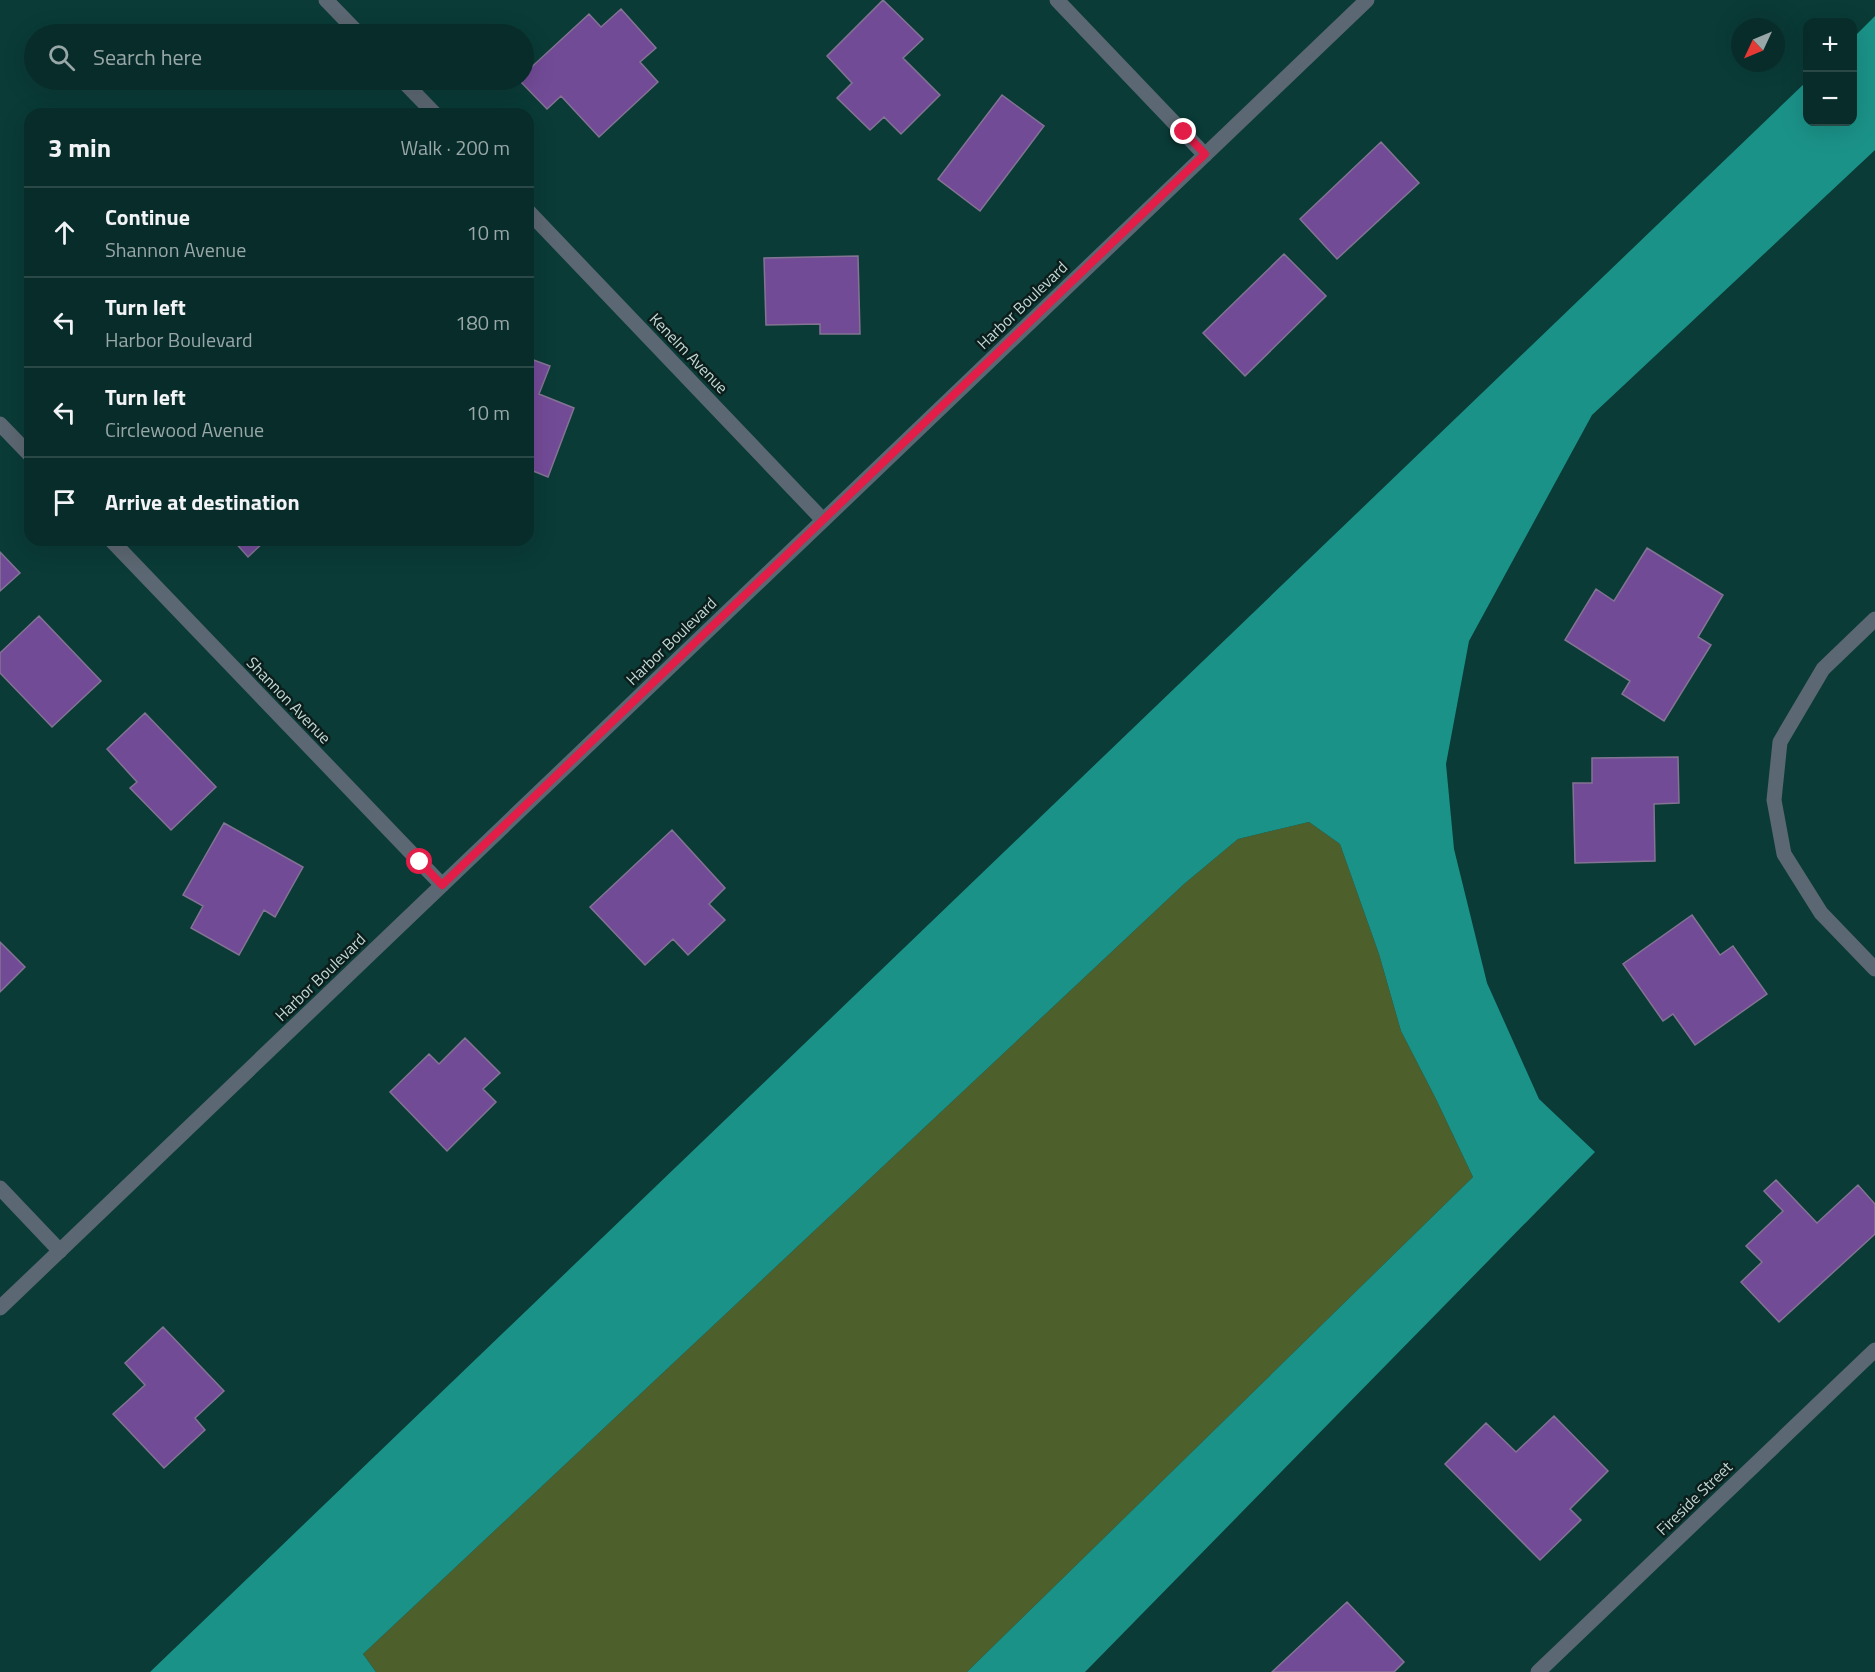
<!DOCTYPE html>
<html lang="en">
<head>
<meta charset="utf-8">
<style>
  :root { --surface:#082c29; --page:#163835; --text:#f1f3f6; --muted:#98a7a8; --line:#294846 }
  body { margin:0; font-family:"Titillium Web",sans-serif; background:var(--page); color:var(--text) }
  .controls { position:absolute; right:18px; top:18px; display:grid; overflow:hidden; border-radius:12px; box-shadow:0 6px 24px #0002 }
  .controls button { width:54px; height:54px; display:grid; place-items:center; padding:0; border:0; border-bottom:2px solid var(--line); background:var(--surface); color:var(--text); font:30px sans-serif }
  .compass { position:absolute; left:1731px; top:18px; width:54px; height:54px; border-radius:50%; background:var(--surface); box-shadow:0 6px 24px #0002; rotate:226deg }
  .stop { position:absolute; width:18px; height:18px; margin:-14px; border:4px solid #e11d48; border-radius:50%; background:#fff }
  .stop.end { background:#e11d48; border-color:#fff; box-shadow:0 2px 6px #0008 }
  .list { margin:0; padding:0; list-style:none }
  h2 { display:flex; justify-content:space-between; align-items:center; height:78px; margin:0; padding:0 24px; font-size:26px }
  h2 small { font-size:20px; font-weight:400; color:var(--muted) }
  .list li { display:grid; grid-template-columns:39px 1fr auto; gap:18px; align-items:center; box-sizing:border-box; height:90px; padding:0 24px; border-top:2px solid var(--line) }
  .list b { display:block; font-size:22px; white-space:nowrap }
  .list p { margin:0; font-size:20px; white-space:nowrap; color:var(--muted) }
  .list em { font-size:20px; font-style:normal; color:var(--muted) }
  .icon { flex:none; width:33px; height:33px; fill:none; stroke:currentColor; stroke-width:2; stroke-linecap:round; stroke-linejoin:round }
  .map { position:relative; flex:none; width:1875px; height:1672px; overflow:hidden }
  .search { position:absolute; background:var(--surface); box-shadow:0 6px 24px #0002; left:24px; top:24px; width:510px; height:66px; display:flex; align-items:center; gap:15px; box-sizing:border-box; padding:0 21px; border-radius:33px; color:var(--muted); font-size:22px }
  .panel { position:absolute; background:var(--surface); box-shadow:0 6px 24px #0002; left:24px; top:108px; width:510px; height:438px; border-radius:18px }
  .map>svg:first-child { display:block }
  .green { fill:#4d602c }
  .water { fill:#1b9288 }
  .building { fill:#724b97; stroke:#837493; stroke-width:1.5 }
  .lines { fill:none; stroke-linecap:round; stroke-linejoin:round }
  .minor { stroke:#5b6772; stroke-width:15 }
  .tertiary { stroke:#5b6772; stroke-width:15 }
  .route { stroke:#e11d48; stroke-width:8 }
  .labels { text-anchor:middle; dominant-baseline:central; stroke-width:5; stroke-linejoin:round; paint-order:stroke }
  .street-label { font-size:16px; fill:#c1d8d5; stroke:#0c1e1c }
</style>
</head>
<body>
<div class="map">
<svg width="1875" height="1672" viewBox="0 0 1875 1672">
  <rect width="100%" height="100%" fill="#0a3b37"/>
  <path class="green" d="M1309 822 1340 844 1379 954 1401 1031 1436 1099 1473 1177 967 1672H376L363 1654 1184 884 1238 839Z"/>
  <path class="water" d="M1875 16V150L1592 415 1469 641 1446 764 1454 849 1487 983 1539 1099 1595 1152 1085 1672H967L1473 1177 1436 1099 1401 1031 1379 954 1340 844 1309 822 1238 839 1184 884 363 1654 376 1672H150L1807 81 1808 122H1852L1853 38Z"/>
  <path class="building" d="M883 0 923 39 903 58 940 95 901 134 884 117 870 130 837 98 852 83 827 56Z
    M621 9 656 48 640 62 658 82 599 137 561 96 547 109 519 80H524V74L589 14 601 27Z
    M1002 95 1044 126 980 211 938 179Z
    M1381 142 1419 183 1337 259 1300 219Z
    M1284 254 1326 296 1245 376 1203 333Z
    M858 256 860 334H820V324L766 325 764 258Z
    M528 358 550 366 539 394 574 408 548 477 528 469Z
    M233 540H266L248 557Z
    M1647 548 1723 595 1698 637 1711 645 1664 721 1622 694 1630 681 1565 640 1596 589 1614 601Z
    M0 552 20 573 0 591Z
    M39 616 101 681 52 727 0 673V653Z
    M145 713 216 787 171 830 130 788 137 782 107 749Z
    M1678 757 1679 803 1654 804 1655 861 1575 863 1573 783H1592V758Z
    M224 823 303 867 275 917 264 910 239 955 191 928 203 906 183 895Z
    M672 830 725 888 709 904 725 920 688 955 673 939 645 965 590 907Z
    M1692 915 1720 955 1733 946 1767 994 1695 1045 1673 1014 1663 1021 1623 964Z
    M0 942 25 967 0 992Z
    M465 1038 500 1073 483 1089 496 1102 447 1151 390 1092 429 1054 439 1064Z
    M1776 1180 1817 1223 1858 1185 1875 1204V1234L1779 1322 1741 1282 1762 1262 1746 1246 1783 1211 1764 1191Z
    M163 1327 224 1391 195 1418 205 1430 164 1468 113 1414 145 1385 125 1363Z
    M1554 1416 1608 1471 1570 1509 1581 1520 1540 1560 1445 1464 1486 1423 1516 1452Z
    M1347 1602 1404 1662 1394 1672H1272Z"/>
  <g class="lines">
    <path class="minor" d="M326 0 359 34
      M1057 0 1205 155
      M402 80 435 114
      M528 211 823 520
      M0 424 30 455
      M111 540 442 885
      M1875 619 1823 669 1780 742 1774 800 1784 854 1821 913 1875 969
      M0 1188 60 1251
      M1538 1672 1875 1350"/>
    <path class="tertiary" d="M0 1308 1367 0"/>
  </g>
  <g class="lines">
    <path class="route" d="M420 862 442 885 1205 154 1184 132"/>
  </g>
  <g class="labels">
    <g class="street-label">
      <text transform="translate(1022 305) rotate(-44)">Harbor Boulevard</text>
      <text transform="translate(689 353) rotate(46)">Kenelm Avenue</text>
      <text transform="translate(671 641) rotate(-44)">Harbor Boulevard</text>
      <text transform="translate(289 700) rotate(46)">Shannon Avenue</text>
      <text transform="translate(320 977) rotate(-44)">Harbor Boulevard</text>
      <text transform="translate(1694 1498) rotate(-44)">Fireside Street</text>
    </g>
  </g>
</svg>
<div class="controls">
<button>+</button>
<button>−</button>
</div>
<svg class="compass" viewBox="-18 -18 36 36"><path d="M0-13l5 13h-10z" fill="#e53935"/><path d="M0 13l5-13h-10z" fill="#98a7a8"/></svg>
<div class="stop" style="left:420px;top:862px"></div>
<div class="stop end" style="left:1184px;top:132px"></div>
<div class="search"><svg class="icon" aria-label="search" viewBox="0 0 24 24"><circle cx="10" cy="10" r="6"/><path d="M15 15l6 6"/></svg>Search here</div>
<section class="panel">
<h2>3 min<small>Walk · 200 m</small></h2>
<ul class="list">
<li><svg class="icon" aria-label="ahead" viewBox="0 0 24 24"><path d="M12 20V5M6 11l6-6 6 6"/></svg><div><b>Continue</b><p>Shannon Avenue</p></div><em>10 m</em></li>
<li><svg class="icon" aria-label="left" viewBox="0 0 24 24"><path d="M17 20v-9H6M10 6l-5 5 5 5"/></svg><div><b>Turn left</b><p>Harbor Boulevard</p></div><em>180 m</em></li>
<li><svg class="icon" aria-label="left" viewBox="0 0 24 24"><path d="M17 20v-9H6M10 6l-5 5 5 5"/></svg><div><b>Turn left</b><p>Circlewood Avenue</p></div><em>10 m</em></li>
<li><svg class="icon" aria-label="arrive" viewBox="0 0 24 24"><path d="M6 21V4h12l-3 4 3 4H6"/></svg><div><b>Arrive at destination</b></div></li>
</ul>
</section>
</div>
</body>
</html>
